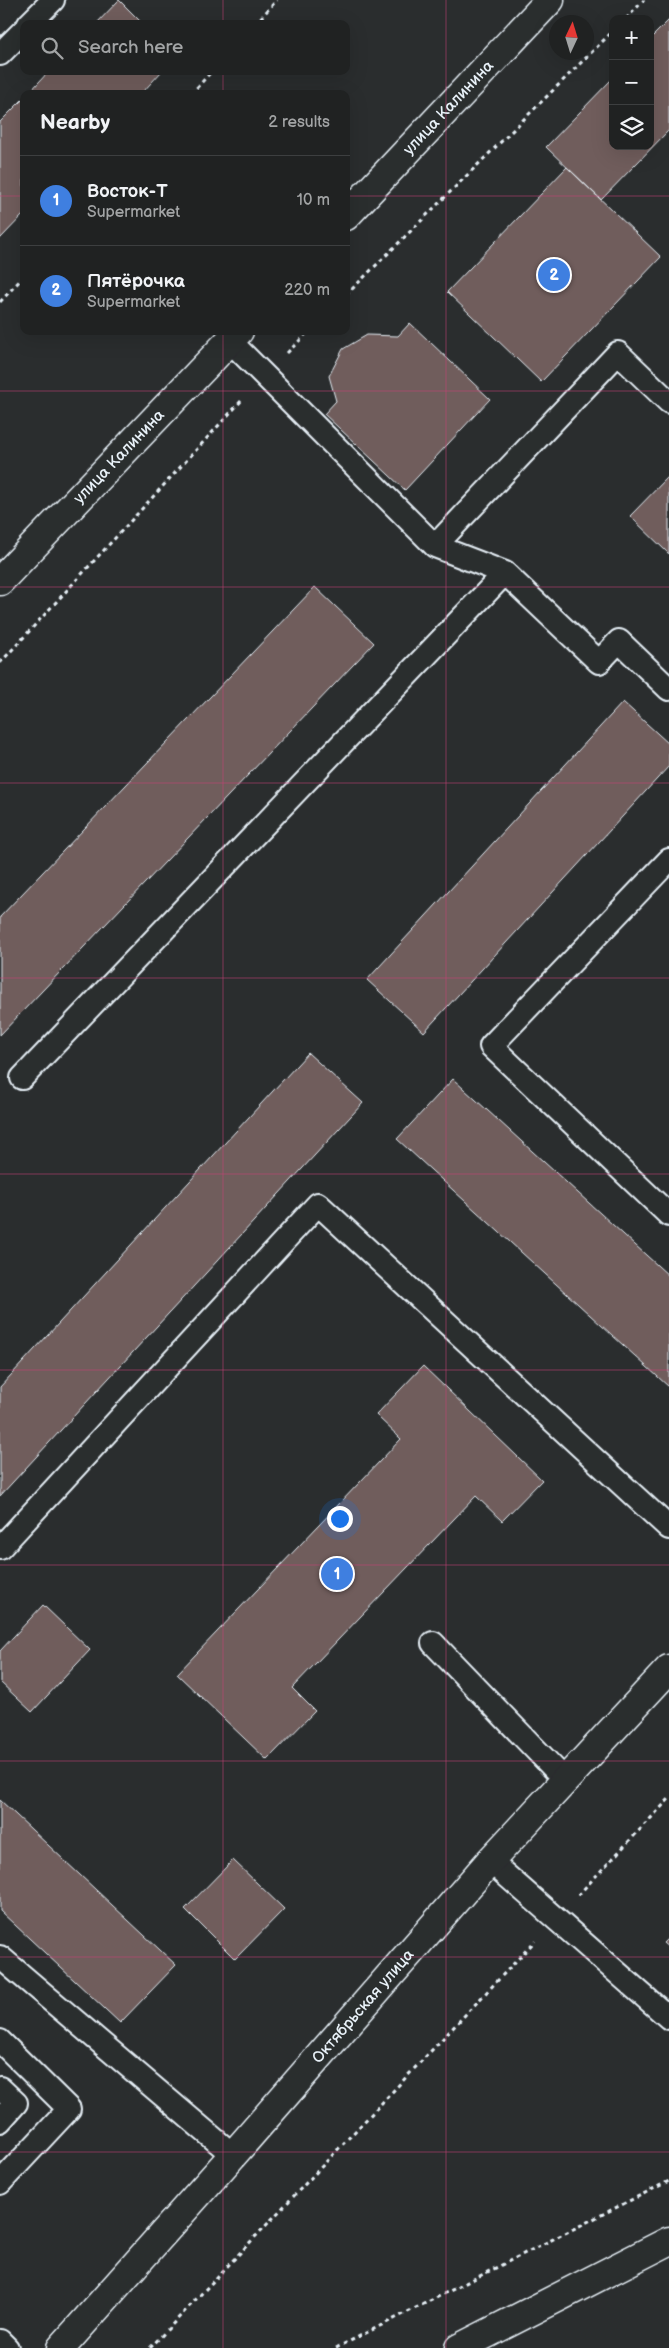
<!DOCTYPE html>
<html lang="en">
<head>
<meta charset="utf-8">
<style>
  :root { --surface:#202222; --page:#2d2f2f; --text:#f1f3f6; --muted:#a2a4a5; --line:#3d3f40; --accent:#d93025 }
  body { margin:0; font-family:"Balsamiq Sans",sans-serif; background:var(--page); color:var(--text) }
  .controls { position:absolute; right:15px; top:15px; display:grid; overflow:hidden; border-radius:10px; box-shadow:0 5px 20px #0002 }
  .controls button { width:45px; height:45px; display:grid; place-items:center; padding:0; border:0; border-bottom:1px solid var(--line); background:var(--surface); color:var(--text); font:25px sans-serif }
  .compass { position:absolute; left:549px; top:15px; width:45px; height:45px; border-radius:50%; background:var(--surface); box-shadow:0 5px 20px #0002; rotate:4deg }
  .you { position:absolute; left:339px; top:1518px; width:18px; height:18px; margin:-12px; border:4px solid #fff; border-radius:50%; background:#1a73e8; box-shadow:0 0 0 8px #1a73e833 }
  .badge { display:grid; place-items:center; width:32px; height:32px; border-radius:50%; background:var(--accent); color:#fff; font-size:16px; font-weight:700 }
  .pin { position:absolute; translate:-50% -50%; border:2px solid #fff; box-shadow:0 1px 5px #0006 }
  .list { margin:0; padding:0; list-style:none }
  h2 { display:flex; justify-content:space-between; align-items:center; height:65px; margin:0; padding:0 20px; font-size:21px }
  h2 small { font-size:16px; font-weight:400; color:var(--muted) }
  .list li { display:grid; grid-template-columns:32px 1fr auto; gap:15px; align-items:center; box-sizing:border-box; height:90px; padding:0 20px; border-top:1px solid var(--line) }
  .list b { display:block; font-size:19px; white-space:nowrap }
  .list p { margin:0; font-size:16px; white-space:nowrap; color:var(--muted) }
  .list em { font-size:16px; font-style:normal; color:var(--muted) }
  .icon { flex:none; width:28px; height:28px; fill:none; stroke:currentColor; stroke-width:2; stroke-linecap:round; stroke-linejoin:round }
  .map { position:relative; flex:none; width:669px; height:2348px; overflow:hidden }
  .search { position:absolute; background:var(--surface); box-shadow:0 5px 20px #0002; left:20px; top:20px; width:330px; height:55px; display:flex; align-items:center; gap:12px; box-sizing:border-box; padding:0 18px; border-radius:10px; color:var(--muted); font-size:19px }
  .panel { position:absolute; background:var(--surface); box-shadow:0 5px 20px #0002; left:20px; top:90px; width:330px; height:245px; border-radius:10px }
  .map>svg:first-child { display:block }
  .building { fill:#705d5c; stroke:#e8f1f8 }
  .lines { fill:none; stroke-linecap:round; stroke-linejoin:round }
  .lane-casing { stroke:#e8f1f8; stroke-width:26 }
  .street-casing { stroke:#e8f1f8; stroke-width:31 }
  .secondary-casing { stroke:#e8f1f8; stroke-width:31 }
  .path { stroke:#e8f1f8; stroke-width:3; stroke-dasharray:4 4; stroke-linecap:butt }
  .lane { stroke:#2a2d2e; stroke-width:22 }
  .street { stroke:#2a2d2e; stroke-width:28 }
  .secondary { stroke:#2a2d2e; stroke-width:28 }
  .grid { fill:none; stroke:#ca437a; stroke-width:1; stroke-opacity:0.55 }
  .labels { text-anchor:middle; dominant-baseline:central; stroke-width:5; stroke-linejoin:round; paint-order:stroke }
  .street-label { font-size:16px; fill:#e8f1f8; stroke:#2a2d2e }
</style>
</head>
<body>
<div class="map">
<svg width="669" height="2348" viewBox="0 0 669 2348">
  <rect width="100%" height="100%" fill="#2a2d2e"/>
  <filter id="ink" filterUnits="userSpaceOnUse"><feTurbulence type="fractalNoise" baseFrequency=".02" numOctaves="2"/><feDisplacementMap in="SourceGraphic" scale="10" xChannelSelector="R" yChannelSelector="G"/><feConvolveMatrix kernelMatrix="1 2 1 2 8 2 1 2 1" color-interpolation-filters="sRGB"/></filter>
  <g filter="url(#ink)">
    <path class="building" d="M119 0 143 24H96Z
      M669 20V130L601 200 546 147 613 78V146H650V39Z
      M49 71H162L141 94H28Z
      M24 98V214L0 239V122Z
      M567 167 661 257 541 382 447 292Z
      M410 323 490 399 405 490 324 414 336 401 329 376 343 349 367 335 398 336Z
      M669 476V554L630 516Z
      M315 587 374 643 0 1035V917Z
      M623 702 669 744V766L424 1032 367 980Z
      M308 1053 363 1103 0 1496V1387Z
      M453 1079 669 1276V1387L397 1139Z
      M423 1366 542 1480 502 1521 476 1496 292 1688 315 1711 267 1760 177 1674 401 1439 376 1415Z
      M43 1605 90 1650 32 1712 0 1682V1651Z
      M0 1800 176 1965 120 2023 0 1911Z
      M233 1860 284 1909 235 1959 185 1909Z
      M669 1937V1948L663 1943Z"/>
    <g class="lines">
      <defs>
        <path id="lane" d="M29 24 53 0
          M0 54 24 30
          M230 341 435 546 505 573 599 662 619 641 669 689
          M435 546 618 353 669 402
          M669 860 491 1046 669 1215
          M22 1078 505 573
          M0 1548 318 1204 669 1528
          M433 1643 565 1780
          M490 1861 669 2018
          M0 1957 233 2155
          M0 2041 69 2109 0 2183
          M0 2088 16 2103 0 2121
          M0 2341 7 2348"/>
        <path id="street" d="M459 2348 669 2241"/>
        <g id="secondary">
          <path id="s1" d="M346 216 550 0"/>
          <path id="s2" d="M0 581 239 331"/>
          <path id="s3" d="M61 2348 233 2155 490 1861 669 1669"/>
        </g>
      </defs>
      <use href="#lane" class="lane-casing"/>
      <use href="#street" class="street-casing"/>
      <use href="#secondary" class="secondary-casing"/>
      <path class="path" d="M626 19 644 0
        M255 24 277 0
        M191 94 212 71
        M346 295 613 31
        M0 302 24 276
        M287 353 309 331
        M0 663 243 399
        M578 1895 669 1799
        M150 2348 535 1941
        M336 2348 669 2181"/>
      <use href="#lane" class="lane"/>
      <use href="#street" class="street"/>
      <use href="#secondary" class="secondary"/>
    </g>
  </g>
  <path class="grid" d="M223 0V24M446 0V2348M223 71V94M0 196H24M346 196H669M223 331V2348M0 391H669M0 587H669M0 783H669M0 978H669M0 1174H669M0 1370H669M0 1565H669M0 1761H669M0 1957H669M0 2152H669"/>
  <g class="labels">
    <g class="street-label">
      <text stroke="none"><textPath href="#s1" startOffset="149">улица Калинина</textPath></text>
      <text stroke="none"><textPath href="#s2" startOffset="172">улица Калинина</textPath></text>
      <text stroke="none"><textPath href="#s3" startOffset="456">Октябрьская улица</textPath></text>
    </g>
  </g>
</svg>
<div class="controls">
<button>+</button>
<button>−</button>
<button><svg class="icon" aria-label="layers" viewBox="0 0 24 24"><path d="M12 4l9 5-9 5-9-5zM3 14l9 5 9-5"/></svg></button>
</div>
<svg class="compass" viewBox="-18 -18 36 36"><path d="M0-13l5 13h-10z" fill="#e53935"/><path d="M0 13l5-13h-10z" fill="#a2a4a5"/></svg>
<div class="you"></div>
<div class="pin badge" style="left:337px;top:1574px;background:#3f7fe0">1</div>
<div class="pin badge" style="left:554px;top:275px;background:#3f7fe0">2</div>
<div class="search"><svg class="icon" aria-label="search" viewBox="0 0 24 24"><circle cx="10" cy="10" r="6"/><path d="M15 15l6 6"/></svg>Search here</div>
<section class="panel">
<h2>Nearby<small>2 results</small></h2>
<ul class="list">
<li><span class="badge" style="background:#3f7fe0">1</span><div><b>Восток-Т</b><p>Supermarket</p></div><em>10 m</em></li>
<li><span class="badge" style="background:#3f7fe0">2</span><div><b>Пятёрочка</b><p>Supermarket</p></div><em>220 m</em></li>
</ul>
</section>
</div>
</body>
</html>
